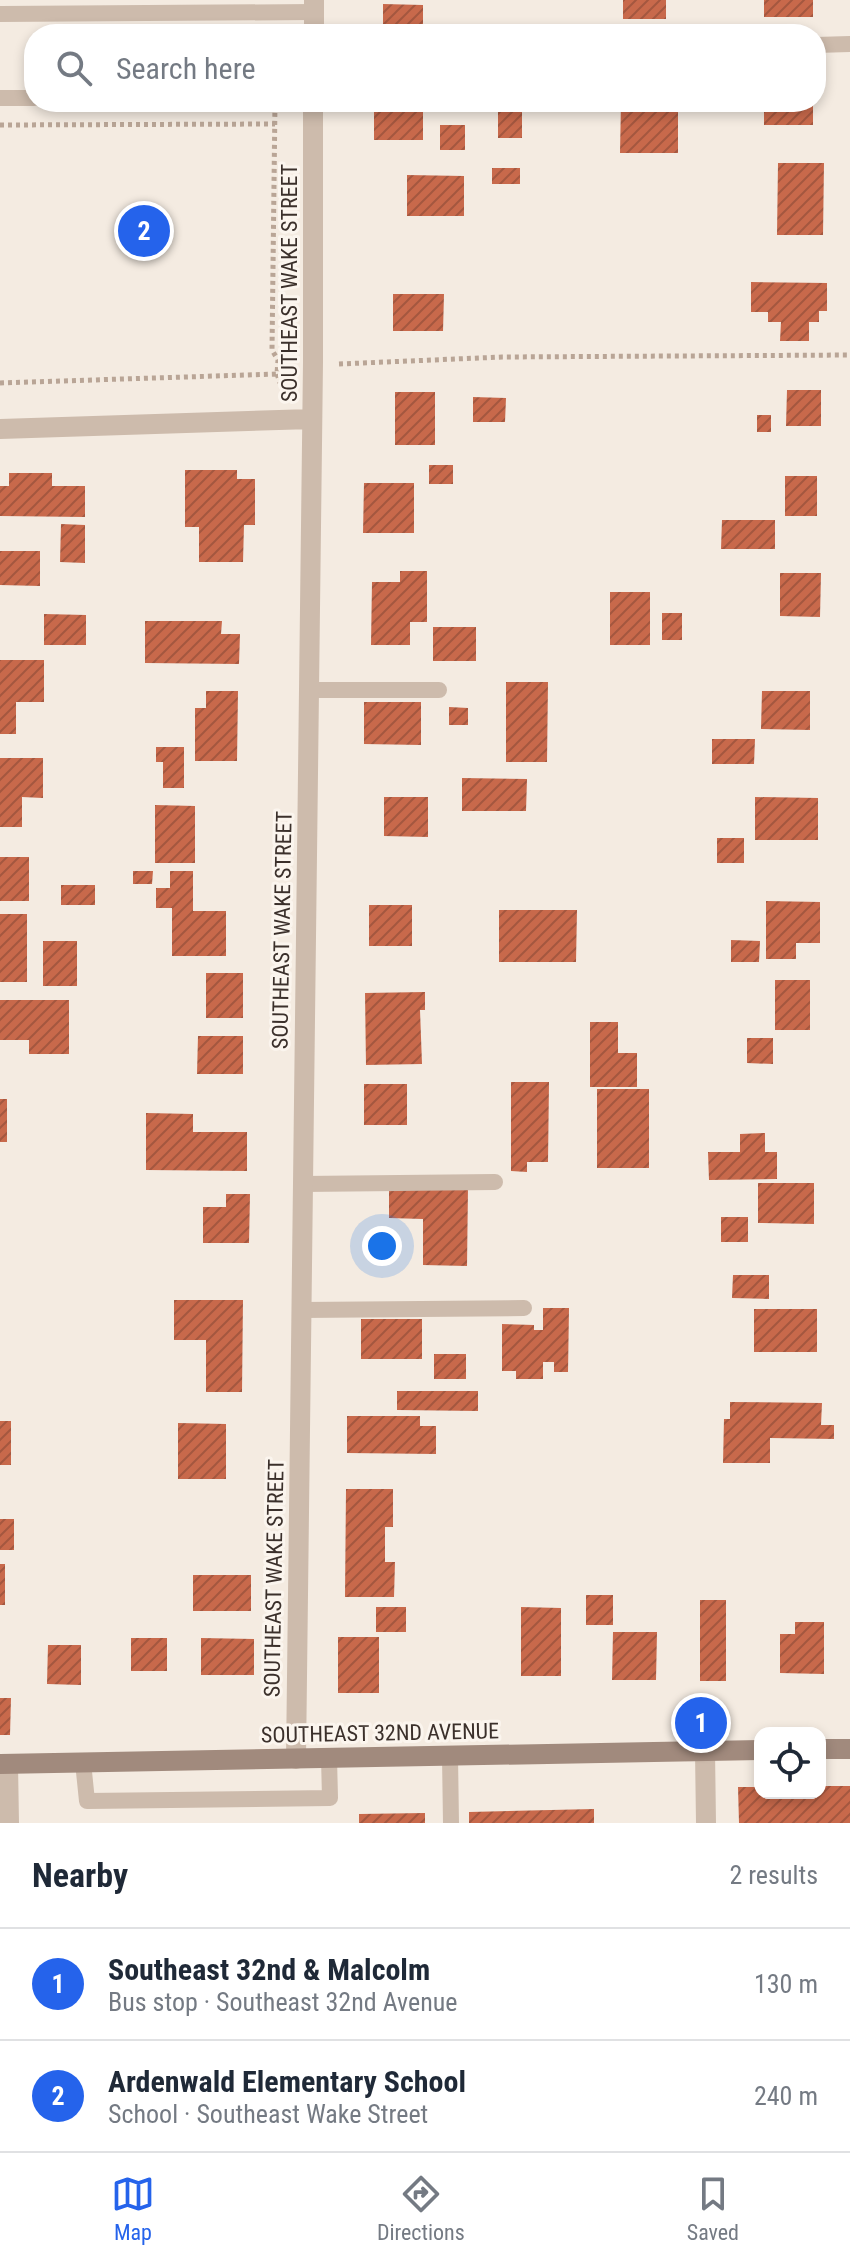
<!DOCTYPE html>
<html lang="en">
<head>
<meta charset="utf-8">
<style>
  :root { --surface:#fff; --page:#f2f2f3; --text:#1f2937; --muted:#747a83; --line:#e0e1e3; --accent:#2563eb }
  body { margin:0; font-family:"Roboto Condensed",sans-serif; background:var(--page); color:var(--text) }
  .controls { position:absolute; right:24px; bottom:24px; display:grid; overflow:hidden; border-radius:16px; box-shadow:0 4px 12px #0003 }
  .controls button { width:72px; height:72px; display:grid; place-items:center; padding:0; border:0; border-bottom:2px solid var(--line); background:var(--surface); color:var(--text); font:40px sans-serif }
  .you { position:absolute; left:382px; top:1246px; width:28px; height:28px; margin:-20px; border:6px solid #fff; border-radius:50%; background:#1a73e8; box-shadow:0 0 0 12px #1a73e833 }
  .badge { display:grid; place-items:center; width:52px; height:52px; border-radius:50%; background:var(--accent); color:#fff; font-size:26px; font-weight:700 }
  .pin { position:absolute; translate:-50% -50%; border:4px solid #fff; box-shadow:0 2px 8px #0006 }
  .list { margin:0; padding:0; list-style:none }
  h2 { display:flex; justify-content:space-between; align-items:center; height:104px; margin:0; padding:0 32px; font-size:34px }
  h2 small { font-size:26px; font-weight:400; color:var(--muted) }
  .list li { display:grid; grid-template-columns:52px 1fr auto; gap:24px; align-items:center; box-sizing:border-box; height:112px; padding:0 32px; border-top:2px solid var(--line) }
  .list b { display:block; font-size:30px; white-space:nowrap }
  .list p { margin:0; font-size:26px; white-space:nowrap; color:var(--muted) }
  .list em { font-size:26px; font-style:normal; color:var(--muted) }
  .icon { flex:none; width:44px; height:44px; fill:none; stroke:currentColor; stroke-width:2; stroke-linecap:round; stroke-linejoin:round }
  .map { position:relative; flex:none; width:850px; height:1823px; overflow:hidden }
  .search { position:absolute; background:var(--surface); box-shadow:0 4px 12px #0003; left:24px; right:24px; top:24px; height:88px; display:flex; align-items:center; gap:20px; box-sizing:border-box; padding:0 28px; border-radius:32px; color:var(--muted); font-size:30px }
  .sheet { height:328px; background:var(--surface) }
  nav { display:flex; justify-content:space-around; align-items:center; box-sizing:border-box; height:112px; border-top:2px solid var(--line); background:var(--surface); font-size:22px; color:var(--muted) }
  nav a { display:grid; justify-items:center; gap:4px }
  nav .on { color:var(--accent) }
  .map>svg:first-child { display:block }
  .building { fill:url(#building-hatch) }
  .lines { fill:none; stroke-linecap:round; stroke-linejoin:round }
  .path { stroke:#b9a596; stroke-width:5; stroke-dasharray:4 4; stroke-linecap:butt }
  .lane { stroke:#cdbbac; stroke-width:16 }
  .street { stroke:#cdbbac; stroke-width:20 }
  .secondary { stroke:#a18a7d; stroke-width:20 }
  .labels { text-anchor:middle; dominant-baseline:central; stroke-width:6; stroke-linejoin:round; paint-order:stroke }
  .street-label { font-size:22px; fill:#3b302b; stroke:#fbf5ee }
</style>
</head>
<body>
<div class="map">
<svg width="850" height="1823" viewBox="0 0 850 1823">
  <defs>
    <pattern id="building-hatch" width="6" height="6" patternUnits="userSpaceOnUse" patternTransform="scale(2)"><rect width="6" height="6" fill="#c8694b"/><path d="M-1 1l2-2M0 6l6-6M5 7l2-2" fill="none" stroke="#a4573f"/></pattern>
  </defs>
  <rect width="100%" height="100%" fill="#f4ebe1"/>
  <path class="building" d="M623 0H666V19H623Z
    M764 0H813V17H764Z
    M383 4 423 5V34H383Z
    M374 102H423V140H374Z
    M498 102H522V138H498Z
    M621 102H678V153H620Z
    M764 102H813V125H764Z
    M440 125H465V150H440Z
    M778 163H824L823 235H777Z
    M492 168H520V184H492Z
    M407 175 464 176V216H407Z
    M751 282 827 283V311H819V322H809V341H780L781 322H768V312H751Z
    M393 294H444L443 331H393Z
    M787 390H821V426H786Z
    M395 392H435V445H395Z
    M473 397 506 398 505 422H473Z
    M757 415H771V432H757Z
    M429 465H453V484H429Z
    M185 470H237V479H255V525H244L243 562H199V527H185Z
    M9 473H52V486H85V517L0 516V486H9Z
    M785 476H817V516H785Z
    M364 483H414V533H363Z
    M722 520H775V549H721Z
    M61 524 85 525V563L60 562Z
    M0 551H40V586L0 585Z
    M400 571H427V622H410V645H371L372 582H400Z
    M780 573H821L820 617 780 616Z
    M610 592H650V645H610Z
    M662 613H682V640H662Z
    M44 614 86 615V645H44Z
    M145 621H222L221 634H240L239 664 145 663Z
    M433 627H476V661H433Z
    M0 660H44V702H16V734H0Z
    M506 682H548L547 762H506Z
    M206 691H238L237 761H195V708H206Z
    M762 691H810V730L761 729Z
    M364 702H421V745L364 744Z
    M449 707 468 708V725H449Z
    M712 739H755L754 764H712Z
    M156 747H184V788H163V762H156Z
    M0 758H43V798L22 797V827H0Z
    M462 778 527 779 526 811H462Z
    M384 797H428V837L384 836Z
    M755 797 818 798V840H755Z
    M155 805 195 806V863H155Z
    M717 838H744V863H717Z
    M0 857H29V901H0Z
    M133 871H153L152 884H133Z
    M170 871H193V911H226V956H172V908H156V888H170Z
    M61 885H95V905H61Z
    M766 901 820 902V943H796V959H766Z
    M369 905H412V946H369Z
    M499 910H577L576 962H499Z
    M0 914H27V982H0Z
    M731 940 760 941 759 962H731Z
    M43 941H77V986H43Z
    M206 973H243V1018H206Z
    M775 980H810V1030H775Z
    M425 992V1010H420L422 1064 366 1065 365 993Z
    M0 1000H69V1054H29V1040H0Z
    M590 1022H618V1053H637V1087H590Z
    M198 1036H243V1074H197Z
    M747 1038H773V1064L747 1063Z
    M511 1082H549L548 1162H527V1172L511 1171Z
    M364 1084H407V1125H364Z
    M597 1089H649V1168H597Z
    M0 1099H7V1142H0Z
    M146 1113 193 1114V1132H247V1171L146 1170Z
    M765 1133V1152H777V1179L709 1180 708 1152H740V1134Z
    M758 1183H814V1224L758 1223Z
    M389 1187H468L467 1266 423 1265V1219L389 1218Z
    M226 1194H250L249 1243H203V1207H226Z
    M721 1217H748V1242H721Z
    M733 1275H769V1299L732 1298Z
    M174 1300H243L242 1392H206V1340H174Z
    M543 1308H569L568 1372H554V1362H543V1379H516V1371H502V1324L534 1325V1330H543Z
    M754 1309H817V1352H754Z
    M361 1319H422V1359H361Z
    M434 1354H466V1379H434Z
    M397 1391H478V1411L397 1410Z
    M730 1402 822 1403 821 1425H834V1439L770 1438V1463H723L724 1419H730Z
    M347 1416H420V1426H436V1454L347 1453Z
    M0 1421H11V1465H0Z
    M178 1423 226 1424V1479H178Z
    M346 1489H393V1527H385V1562H395L394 1597H345Z
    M0 1519H14V1550H0Z
    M0 1564H5V1605H0Z
    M193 1575H251V1611H193Z
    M586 1595H613V1625H586Z
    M700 1600H726V1681H700Z
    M376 1607H406V1632H376Z
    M521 1607 561 1608V1676H521Z
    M795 1622H824V1674L780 1673V1634H795Z
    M613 1632H657L656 1680H612Z
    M338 1637H379V1693H338Z
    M131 1638H167V1671H131Z
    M201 1638 254 1639V1675H201Z
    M48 1645H81V1685L47 1684Z
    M0 1698H11L10 1735H0Z
    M820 1786H850V1823H739L738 1787H760V1793H820Z
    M594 1809V1823H469V1812Z
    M425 1813V1823H359V1814Z"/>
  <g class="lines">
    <path class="path" d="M0 125 275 124
      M339 364 502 357 849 355
      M277 374 280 383
      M0 383 277 374 278 360 272 350 275 102"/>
    <path class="lane" d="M0 14 314 12
      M816 45 850 44
      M0 98H34
      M309 690H439
      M303 1184 495 1182
      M302 1310 524 1308
      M450 1756 451 1823
      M83 1762 87 1801 330 1798 329 1758"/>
    <path class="street" d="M314 34V0
      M0 429 312 419
      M705 1751 706 1823
      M296 1759 313 362V102
      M8 1764 9 1823"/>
    <path class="secondary" d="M820 1749H850
      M0 1764 760 1750"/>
  </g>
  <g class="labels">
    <g class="street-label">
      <text transform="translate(289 283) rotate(-90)">SOUTHEAST WAKE STREET</text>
      <text transform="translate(282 930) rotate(-89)">SOUTHEAST WAKE STREET</text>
      <text transform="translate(274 1578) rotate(-89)">SOUTHEAST WAKE STREET</text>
      <text transform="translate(380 1733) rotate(-1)">SOUTHEAST 32ND AVENUE</text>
    </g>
  </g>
</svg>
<div class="controls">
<button><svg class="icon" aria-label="locate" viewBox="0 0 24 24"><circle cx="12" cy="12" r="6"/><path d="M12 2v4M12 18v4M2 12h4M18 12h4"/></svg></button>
</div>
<div class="you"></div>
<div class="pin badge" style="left:701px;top:1723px">1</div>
<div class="pin badge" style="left:144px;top:231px">2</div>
<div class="search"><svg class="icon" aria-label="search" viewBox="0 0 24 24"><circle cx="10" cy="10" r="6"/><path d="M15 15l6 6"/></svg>Search here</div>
</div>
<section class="sheet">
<h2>Nearby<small>2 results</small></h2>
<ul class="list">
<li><span class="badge">1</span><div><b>Southeast 32nd &amp; Malcolm</b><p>Bus stop · Southeast 32nd Avenue</p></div><em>130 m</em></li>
<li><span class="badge">2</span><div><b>Ardenwald Elementary School</b><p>School · Southeast Wake Street</p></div><em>240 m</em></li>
</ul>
</section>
<nav>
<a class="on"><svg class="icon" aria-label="map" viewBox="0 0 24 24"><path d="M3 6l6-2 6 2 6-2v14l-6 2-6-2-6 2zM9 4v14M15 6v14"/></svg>Map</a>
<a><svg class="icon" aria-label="directions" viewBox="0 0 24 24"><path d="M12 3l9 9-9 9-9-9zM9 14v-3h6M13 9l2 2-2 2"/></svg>Directions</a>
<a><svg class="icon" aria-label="saved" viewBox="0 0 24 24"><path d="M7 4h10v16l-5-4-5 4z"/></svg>Saved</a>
</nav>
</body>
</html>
